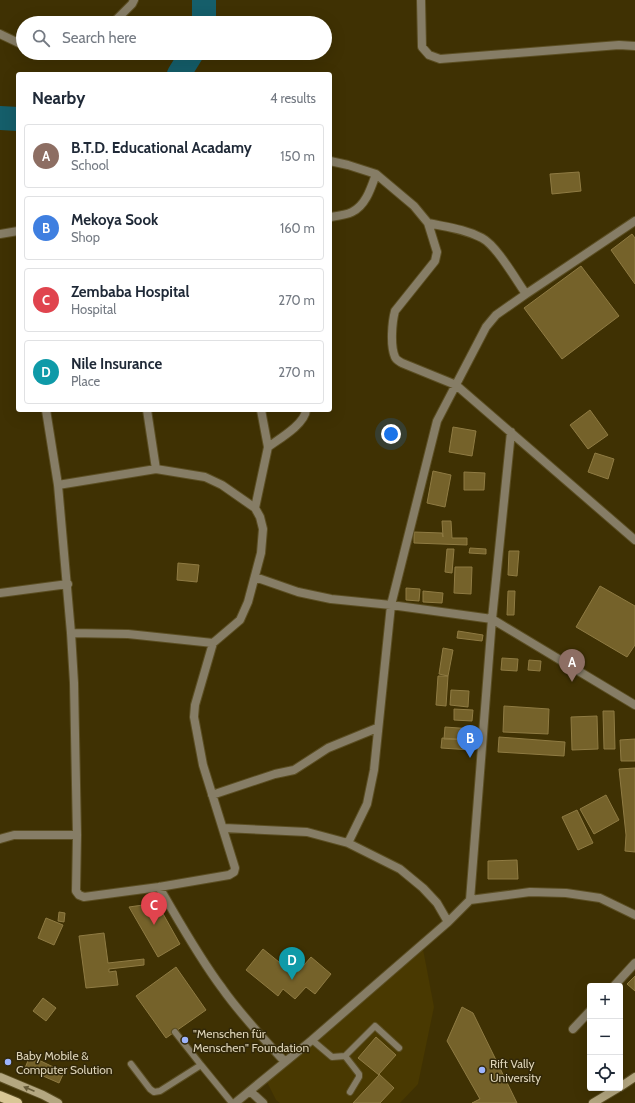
<!DOCTYPE html>
<html lang="en">
<head>
<meta charset="utf-8">
<style>
  :root { --surface:#fff; --page:#f2f2f3; --text:#1f2937; --muted:#747a83; --line:#e0e1e3; --accent:#0f766e }
  body { margin:0; font-family:Cabin,sans-serif; background:var(--page); color:var(--text) }
  .controls { position:absolute; right:12px; bottom:12px; display:grid; overflow:hidden; border-radius:4px; box-shadow:0 4px 16px #0002 }
  .controls button { width:36px; height:36px; display:grid; place-items:center; padding:0; border:0; border-bottom:1px solid var(--line); background:var(--surface); color:var(--text); font:20px sans-serif }
  .you { position:absolute; left:391px; top:434px; width:14px; height:14px; margin:-10px; border:3px solid #fff; border-radius:50%; background:#1a73e8; box-shadow:0 0 0 6px #1a73e833 }
  .badge { display:grid; place-items:center; width:26px; height:26px; border-radius:50%; background:var(--accent); color:#fff; font-size:13px; font-weight:700 }
  .pin { position:absolute; translate:-50% -33px; filter:drop-shadow(0 1px 2px #0008) }
  .pin::after { content:''; position:absolute; top:21px; width:14px; height:12px; background:inherit; clip-path:polygon(0 0,100% 0,50% 100%) }
  .list { margin:0; padding:0; list-style:none }
  h2 { display:flex; justify-content:space-between; align-items:center; height:52px; margin:0; padding:0 16px; font-size:17px }
  h2 small { font-size:13px; font-weight:400; color:var(--muted) }
  .list li { display:grid; grid-template-columns:26px 1fr auto; gap:12px; align-items:center; box-sizing:border-box; height:64px; margin:0 8px 8px; padding:0 8px; border:1px solid var(--line); border-radius:4px }
  .list b { display:block; font-size:15px; white-space:nowrap }
  .list p { margin:0; font-size:13px; white-space:nowrap; color:var(--muted) }
  .list em { font-size:13px; font-style:normal; color:var(--muted) }
  .icon { flex:none; width:22px; height:22px; fill:none; stroke:currentColor; stroke-width:2; stroke-linecap:round; stroke-linejoin:round }
  .map { position:relative; flex:none; width:635px; height:1103px; overflow:hidden }
  .search { position:absolute; background:var(--surface); box-shadow:0 4px 16px #0002; left:16px; top:16px; width:316px; height:44px; display:flex; align-items:center; gap:10px; box-sizing:border-box; padding:0 14px; border-radius:22px; color:var(--muted); font-size:15px }
  .panel { position:absolute; background:var(--surface); box-shadow:0 4px 16px #0002; left:16px; top:72px; width:316px; height:340px; border-radius:4px }
  .map>svg:first-child { display:block }
  .built { fill:#493901 }
  .lines { fill:none; stroke-linecap:round; stroke-linejoin:round }
  .river { stroke:#155e6a; stroke-width:24 }
  .building { fill:#75622a; stroke:#8f7b43 }
  .lane-casing { stroke:#5b4e23; stroke-width:8 }
  .street-casing { stroke:#5b4e23; stroke-width:10 }
  .secondary-casing { stroke:#5b4e23; stroke-width:10 }
  .primary-casing { stroke:#5b4e23; stroke-width:12 }
  .lane { stroke:#867d66; stroke-width:6 }
  .street { stroke:#867d66; stroke-width:8 }
  .secondary { stroke:#b4a781; stroke-width:8 }
  .primary { stroke:#d9c796; stroke-width:10 }
  .oneway { fill:#665b39 }
  .poi-dot { fill:#9db4fd; stroke:#322809; stroke-width:1.5 }
  .labels { text-anchor:middle; dominant-baseline:central; stroke-width:3; stroke-linejoin:round; paint-order:stroke }
  .poi-label { font-size:12px; fill:#ddd3b7; stroke:#322809; text-anchor:start }
</style>
</head>
<body>
<div class="map">
<svg width="635" height="1103" viewBox="0 0 635 1103">
  <rect width="100%" height="100%" fill="#3f3103"/>
  <path class="built" d="M423 949 434 1007 418 1084 400 1103H280L276 1100 266 1080Z"/>
  <g class="lines">
    <path class="river" d="M204 0V23
      M179 74 192 53
      M0 118 18 119"/>
  </g>
  <path class="building" d="M579 172 581 191 552 194 550 174Z
    M632 234 635 238V284L611 250Z
    M581 266 619 316 562 359 524 308Z
    M590 410 608 435 588 449 570 425Z
    M453 427 476 431 472 456 449 452Z
    M595 453 614 459 608 479 588 472Z
    M433 471 451 475 445 507 427 503Z
    M464 472 485 473 484 490H464Z
    M442 521H451L452 538H467V545L414 543V532L442 533 443 537Z
    M470 548 486 549V554L469 553Z
    M447 549H454L452 573 445 572Z
    M509 551H519L517 576 508 575Z
    M178 563 199 565 197 582 177 580Z
    M455 567H472L471 594 454 593Z
    M600 586 635 606V645L627 657 576 627Z
    M406 588 420 589 419 601 406 600Z
    M423 591 443 593 442 603 423 602Z
    M508 591H515L514 615H507Z
    M458 631 483 635 482 641 457 638Z
    M443 648 453 650 448 676 439 674Z
    M502 658 518 659 517 671 501 670Z
    M529 660 541 661 540 671 528 670Z
    M438 676H448L446 706 436 705Z
    M451 690 469 691 468 707 450 705Z
    M504 706 549 709 548 734 503 732Z
    M454 709 473 710 472 721 454 720Z
    M603 711H614L615 749H604Z
    M597 716 598 749 572 750 571 717Z
    M445 727 473 729 472 740 444 739Z
    M499 737 565 742 564 756 498 752Z
    M442 738 472 740 471 750 441 748Z
    M635 739V761H621L620 740Z
    M635 768V852L625 851 626 835 619 769Z
    M606 795 619 820 594 834 580 809Z
    M577 810 593 843 578 850 562 817Z
    M517 860 518 879H488V861Z
    M157 903 180 944 158 957 129 907Z
    M59 912 65 913 64 922 58 921Z
    M46 918 63 925 54 945 38 938Z
    M104 933 108 963 144 959V965L109 969V972L116 971 118 985 86 988 79 936Z
    M263 949 290 971 293 968 298 972 311 957 331 974 315 994 306 987 295 999 283 989 278 996 246 970Z
    M176 967 206 1010 166 1038 136 996Z
    M635 976V991L627 984Z
    M43 998 56 1008 46 1021 33 1011Z
    M462 1007 473 1013 517 1103H472L480 1099 447 1041Z
    M376 1037 396 1055 379 1074 394 1088 380 1103H353L379 1075 358 1058Z
    M30 1056 64 1072 59 1083 25 1068Z"/>
  <g class="lines">
    <defs>
      <path id="lane" d="M175 1032 201 1065
        M312 1040 332 1057 345 1056
        M131 1064 150 1089 154 1092 160 1091 201 1065 232 1103
        M350 1092 359 1077V1074L345 1056 375 1026 399 1048"/>
      <path id="street" d="M421 0 422 47 429 55 440 59 619 45 635 46
        M113 23 132 4 134 0
        M0 34 23 45
        M330 161 348 165 376 174 414 206 428 223C446 227 465 229 482 238 497 246 516 280 526 294L496 315 486 327 437 421 391 605 374 770 367 804 348 843
        M330 217C337 216 346 215 352 212 366 205 371 188 376 174
        M428 223 437 252 435 261 395 311C392 322 390 346 395 357 396 360 399 361 402 363L456 385 635 540
        M0 234 18 231
        M526 294 635 221
        M46 410 58 485 71 633 74 683 77 835 76 891 79 895 84 897 159 887 229 875 234 872 235 868 203 765 194 717 195 705 213 643 240 620 248 602 261 553 263 529 260 517 255 508 222 485 205 477 156 469 58 485
        M147 410 156 469
        M268 447C279 439 305 424 306 410
        M255 508 268 447 261 410
        M255 577 298 592 331 599 391 605 492 619 635 705
        M0 593 68 584
        M71 633 128 634 213 643
        M212 795 275 774 294 770 328 748 377 728
        M224 828 307 832 348 843 400 869 423 888 437 903 448 922
        M0 839 14 835H77
        M159 887C179 921 198 956 222 988 240 1014 263 1038 285 1062
        M470 900 492 619 511 432
        M614 986 635 963
        M573 1029 590 1011
        M250 1091 263 1103
        M235 1103 312 1040 448 922 470 900 530 892 566 893 600 898 635 915"/>
      <path id="secondary" d="M0 1077 43 1095 58 1103
        M620 1087 635 1077
        M593 1103 618 1088"/>
      <path id="primary" d="M0 1096 17 1103"/>
    </defs>
    <use href="#lane" class="lane-casing"/>
    <use href="#street" class="street-casing"/>
    <use href="#secondary" class="secondary-casing"/>
    <use href="#primary" class="primary-casing"/>
    <use href="#lane" class="lane"/>
    <use href="#street" class="street"/>
    <use href="#secondary" class="secondary"/>
    <use href="#primary" class="primary"/>
  </g>
  <defs><path id="oneway-solid" d="M-6-.8H1V-3.2L6.5 0L1 3.2V.8H-6Z"/></defs>
  <use class="oneway" href="#oneway-solid" transform="translate(29 1089) rotate(-157)"/>
  <g class="poi-dot">
    <circle cx="185" cy="1040" r="4"/>
    <circle cx="8" cy="1062" r="4"/>
    <circle cx="482" cy="1070" r="4"/>
  </g>
  <g class="labels">
    <g class="poi-label">
      <text x="193" y="1033">"Menschen für<tspan x="193" dy="14">Menschen" Foundation</tspan></text>
      <text x="16" y="1055">Baby Mobile &amp;<tspan x="16" dy="14">Computer Solution</tspan></text>
      <text x="490" y="1063">Rift Vally<tspan x="490" dy="14">University</tspan></text>
    </g>
  </g>
</svg>
<div class="controls">
<button>+</button>
<button>−</button>
<button><svg class="icon" aria-label="locate" viewBox="0 0 24 24"><circle cx="12" cy="12" r="6"/><path d="M12 2v4M12 18v4M2 12h4M18 12h4"/></svg></button>
</div>
<div class="you"></div>
<div class="pin badge" style="left:572px;top:682px;background:#8d6e63">A</div>
<div class="pin badge" style="left:470px;top:758px;background:#3f7fe0">B</div>
<div class="pin badge" style="left:154px;top:925px;background:#e0444e">C</div>
<div class="pin badge" style="left:292px;top:980px;background:#0f9aa8">D</div>
<div class="search"><svg class="icon" aria-label="search" viewBox="0 0 24 24"><circle cx="10" cy="10" r="6"/><path d="M15 15l6 6"/></svg>Search here</div>
<section class="panel">
<h2>Nearby<small>4 results</small></h2>
<ul class="list">
<li><span class="badge" style="background:#8d6e63">A</span><div><b>B.T.D. Educational Acadamy</b><p>School</p></div><em>150 m</em></li>
<li><span class="badge" style="background:#3f7fe0">B</span><div><b>Mekoya Sook</b><p>Shop</p></div><em>160 m</em></li>
<li><span class="badge" style="background:#e0444e">C</span><div><b>Zembaba Hospital</b><p>Hospital</p></div><em>270 m</em></li>
<li><span class="badge" style="background:#0f9aa8">D</span><div><b>Nile Insurance</b><p>Place</p></div><em>270 m</em></li>
</ul>
</section>
</div>
</body>
</html>
